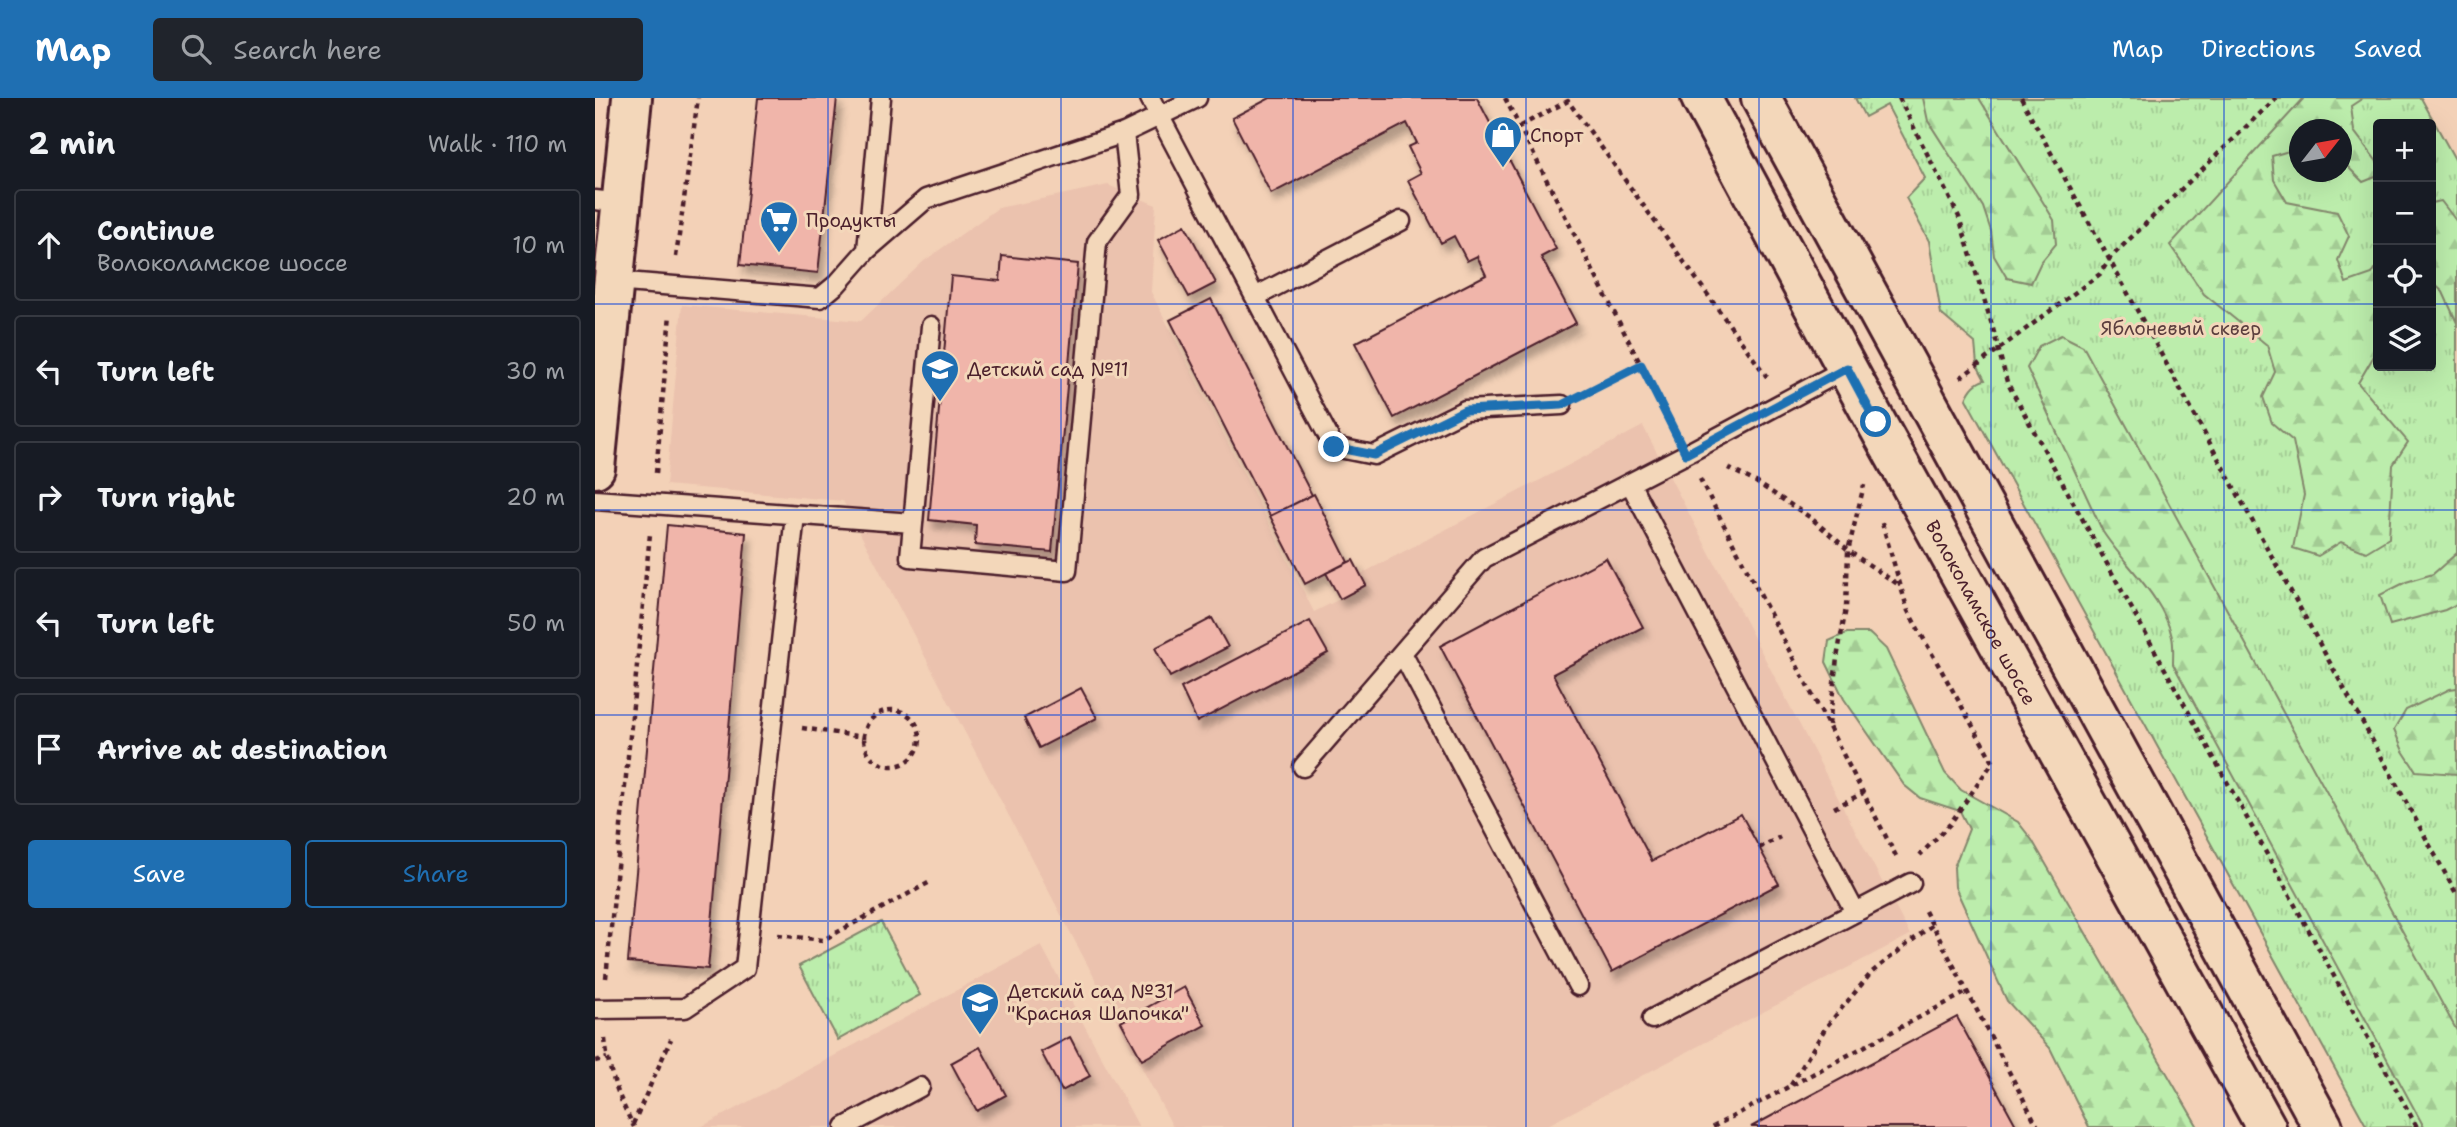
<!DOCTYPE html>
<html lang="en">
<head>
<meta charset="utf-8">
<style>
  :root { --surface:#171b24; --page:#20242c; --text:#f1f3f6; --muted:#9ea1a6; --line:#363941; --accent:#1f6fb2 }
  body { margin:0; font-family:"Shantell Sans",sans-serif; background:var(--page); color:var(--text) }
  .controls { position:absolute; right:21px; top:21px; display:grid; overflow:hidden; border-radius:7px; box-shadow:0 7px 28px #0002 }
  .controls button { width:63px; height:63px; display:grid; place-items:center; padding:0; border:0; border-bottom:2px solid var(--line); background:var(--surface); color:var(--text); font:35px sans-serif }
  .compass { position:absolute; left:1694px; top:21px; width:63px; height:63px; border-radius:50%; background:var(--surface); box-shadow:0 7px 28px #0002; rotate:59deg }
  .stop { position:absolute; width:21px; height:21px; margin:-16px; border:5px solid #1f6fb2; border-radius:50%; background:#fff }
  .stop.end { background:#1f6fb2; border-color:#fff; box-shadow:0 2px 7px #0008 }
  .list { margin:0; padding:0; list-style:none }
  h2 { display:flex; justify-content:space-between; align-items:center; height:91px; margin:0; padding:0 28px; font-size:30px }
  h2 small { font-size:23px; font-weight:400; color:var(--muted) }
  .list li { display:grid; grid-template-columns:46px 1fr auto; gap:21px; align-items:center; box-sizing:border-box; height:112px; margin:0 14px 14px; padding:0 14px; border:2px solid var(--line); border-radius:7px }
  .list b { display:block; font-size:26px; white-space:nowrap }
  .list p { margin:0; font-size:23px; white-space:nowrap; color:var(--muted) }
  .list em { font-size:23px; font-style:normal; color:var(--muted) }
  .actions { display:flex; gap:14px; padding:21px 28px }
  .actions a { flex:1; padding:16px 0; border:2px solid var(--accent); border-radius:7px; text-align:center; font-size:24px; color:var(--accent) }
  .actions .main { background:var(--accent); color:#fff }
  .icon { flex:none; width:38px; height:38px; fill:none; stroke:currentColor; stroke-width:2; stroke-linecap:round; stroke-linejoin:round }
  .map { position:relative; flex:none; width:1862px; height:1029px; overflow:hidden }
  header { display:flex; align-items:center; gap:42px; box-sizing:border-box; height:98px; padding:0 35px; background:var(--accent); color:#fff }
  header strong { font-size:33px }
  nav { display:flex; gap:38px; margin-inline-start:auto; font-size:24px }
  .search { width:490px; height:63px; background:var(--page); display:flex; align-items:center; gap:18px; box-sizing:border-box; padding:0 24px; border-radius:7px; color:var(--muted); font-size:26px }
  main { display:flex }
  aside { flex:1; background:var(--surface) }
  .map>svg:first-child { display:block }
  .built { fill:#ebc2ae }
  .grass { fill:url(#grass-tufts); stroke:#83866c; stroke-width:2; fill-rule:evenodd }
  .forest { fill:url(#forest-firs); stroke:#83866c; stroke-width:2 }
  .building { fill:#f0b5aa; stroke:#4a1f2b; stroke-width:2; filter:url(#shadow) }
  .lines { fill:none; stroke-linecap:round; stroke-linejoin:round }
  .lane-casing { stroke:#4a1f2b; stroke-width:23 }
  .secondary-casing { stroke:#4a1f2b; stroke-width:44 }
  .primary-casing { stroke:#4a1f2b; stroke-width:44 }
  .path { stroke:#4a1f2b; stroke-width:4.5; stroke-dasharray:5 5; stroke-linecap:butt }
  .lane { stroke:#f3d7ba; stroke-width:18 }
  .secondary { stroke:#f3d7ba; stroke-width:38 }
  .primary { stroke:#f3d7ba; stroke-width:38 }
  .route { stroke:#1f6fb2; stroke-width:9 }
  .grid { fill:none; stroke:#1d4ed8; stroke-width:2; stroke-opacity:0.55 }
  .labels { text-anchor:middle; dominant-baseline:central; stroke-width:6; stroke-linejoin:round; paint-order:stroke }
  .poi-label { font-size:19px; fill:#4a1f2b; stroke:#f3d7ba; text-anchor:start }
  .park-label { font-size:19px; fill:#5b3e3e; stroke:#f3d7ba }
  .street-label { font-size:19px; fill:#4a1f2b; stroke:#f3d7ba }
</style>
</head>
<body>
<header>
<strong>Map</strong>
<div class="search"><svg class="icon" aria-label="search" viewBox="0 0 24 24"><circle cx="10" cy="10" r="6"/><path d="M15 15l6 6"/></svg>Search here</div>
<nav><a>Map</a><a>Directions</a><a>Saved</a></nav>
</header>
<main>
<aside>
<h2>2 min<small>Walk · 110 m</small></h2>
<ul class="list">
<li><svg class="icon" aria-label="ahead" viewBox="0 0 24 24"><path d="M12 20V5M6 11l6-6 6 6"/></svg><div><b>Continue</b><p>Волоколамское шоссе</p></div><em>10 m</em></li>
<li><svg class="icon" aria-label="left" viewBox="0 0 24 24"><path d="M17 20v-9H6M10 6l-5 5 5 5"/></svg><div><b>Turn left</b></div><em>30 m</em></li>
<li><svg class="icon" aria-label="right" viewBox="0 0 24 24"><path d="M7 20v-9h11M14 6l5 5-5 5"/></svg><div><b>Turn right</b></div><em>20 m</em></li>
<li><svg class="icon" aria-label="left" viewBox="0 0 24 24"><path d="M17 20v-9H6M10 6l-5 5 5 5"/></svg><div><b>Turn left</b></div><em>50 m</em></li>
<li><svg class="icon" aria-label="arrive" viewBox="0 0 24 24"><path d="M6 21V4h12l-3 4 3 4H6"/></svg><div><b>Arrive at destination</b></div></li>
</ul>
<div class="actions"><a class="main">Save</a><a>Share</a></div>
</aside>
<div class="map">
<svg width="1862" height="1029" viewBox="0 0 1862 1029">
  <defs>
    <pattern id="grass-tufts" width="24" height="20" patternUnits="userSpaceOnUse" patternTransform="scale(1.75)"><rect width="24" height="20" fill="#bcedac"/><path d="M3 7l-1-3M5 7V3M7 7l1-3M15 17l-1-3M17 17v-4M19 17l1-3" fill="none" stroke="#a3cb94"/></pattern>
    <pattern id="forest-firs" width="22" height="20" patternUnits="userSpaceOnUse" patternTransform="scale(1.75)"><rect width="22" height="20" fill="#bcedac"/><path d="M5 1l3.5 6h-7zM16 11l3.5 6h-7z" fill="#a3cb94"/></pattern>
    <filter id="shadow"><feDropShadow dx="4.5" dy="8" stdDeviation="3.5" flood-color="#0004"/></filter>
  </defs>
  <rect width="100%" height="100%" fill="#f3d1b7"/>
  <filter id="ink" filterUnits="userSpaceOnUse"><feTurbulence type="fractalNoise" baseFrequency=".0143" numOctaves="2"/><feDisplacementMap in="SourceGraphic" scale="14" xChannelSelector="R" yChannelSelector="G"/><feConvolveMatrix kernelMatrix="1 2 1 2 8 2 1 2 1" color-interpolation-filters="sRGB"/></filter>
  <g filter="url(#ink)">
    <path class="built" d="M513 87 561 107 556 194 719 514 745 501 731 475 758 462 766 476 1048 328 1315 837 949 1029H578L248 403 71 387 87 207 266 223 329 163 403 110Z
      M446 847 544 1029H106Z"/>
    <path class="grass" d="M1260 0H1826L1862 65V1029H1772L1371 301C1375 291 1380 284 1390 282L1382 267 1380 245 1346 216 1334 143 1311 100 1330 80 1292 7 1270 19ZM1783 26H1836V268H1783ZM1704 32H1746V74H1704Z
      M286 824 325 897 243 942 204 868Z"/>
    <path class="forest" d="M1328 0H1384L1459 122 1461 146 1446 164 1436 185 1412 180 1399 158 1396 133 1388 109 1333 23Z
      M1709 0H1768L1756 8 1759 33 1783 65V78L1768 84 1747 63 1746 32H1704V50L1677 58 1679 82 1692 104 1742 114 1754 138 1743 162 1751 185 1777 176 1783 166V251L1763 285 1813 344 1798 367 1794 440 1771 454 1746 444 1723 458 1698 450 1709 397 1698 343 1677 325 1668 299 1680 274 1672 247 1609 196 1575 147Z
      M1846 103 1862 124V225L1848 194 1836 183V105Z
      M1466 237 1488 248 1862 933V1029H1829L1578 566C1578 557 1579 547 1577 539 1568 498 1530 468 1508 434L1432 270 1444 248Z
      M1862 455V506L1850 512 1795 527 1785 497 1811 484 1838 476Z
      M1252 535H1274L1291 551 1350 675 1366 692 1423 724 1437 742 1603 1029H1494L1455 950 1412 903 1360 789 1359 769 1374 731 1365 713 1325 700 1309 687 1249 601 1231 564 1234 543Z
      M1862 590V676L1821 673 1808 653 1799 632 1811 612 1855 591Z"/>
    <path class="building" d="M163 0H242L223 175 145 167Z
      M675 0H882L961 151 946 159 981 225 799 320 760 245 891 177 882 158 872 163 859 138 846 145 813 82 826 75 813 49 822 45 812 25 676 96 637 20Z
      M590 127 621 185 594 199 563 142Z
      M407 158 483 166 457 454 380 447 381 427 334 422 356 178 405 183Z
      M616 201 717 397 675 418 575 222Z
      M719 396 753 464 710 486 675 418Z
      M72 427 151 435 113 871 33 864Z
      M1011 460 1048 529 958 576 1057 763 1146 716 1184 786 1017 874 845 548Z
      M758 462 771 487 745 501 731 475Z
      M617 520 633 549 575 579 560 550Z
      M715 523 733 555 602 624 586 590Z
      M486 590 502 620 444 650 429 620Z
      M589 889 610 927 547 962 526 924Z
      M1362 919 1422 1029H1156L1184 1014Z
      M475 939 495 978 467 993 446 954Z
      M385 949 411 997 382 1013 356 965Z"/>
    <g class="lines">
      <defs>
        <path id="lane" d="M555 0 739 349 779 357 870 312 967 307
          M0 102 27 105
          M272 152 331 101 529 35 602 0
          M19 183 225 200 242 186 272 152 286 0
          M660 199 806 123
          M336 228 315 459 472 473 502 144 536 97 529 35
          M1035 385 1260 814
          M0 402 318 425
          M807 555 983 888
          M708 669 889 460 1097 353 1252 270
          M0 911 90 910 150 870 200 417
          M1057 921 1316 785
          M250 1029 325 989"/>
        <path id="secondary" d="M0 370 37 0"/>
        <g id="primary">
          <path id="s1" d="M1106 0 1281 324 1671 1029"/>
          <path d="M1166 0 1728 1029"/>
        </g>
      </defs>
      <use href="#lane" class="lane-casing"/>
      <use href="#secondary" class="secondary-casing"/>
      <use href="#primary" class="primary-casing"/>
      <path class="path" d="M910 0 1078 330
        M1304 0 1364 119 1397 227 1412 284 1822 1029
        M1426 0 1862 797
        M925 28 973 3 1172 279
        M81 159 103 0
        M1365 280 1505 176 1515 160 1681 0
        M994 294 1046 267
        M1133 370 1161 384 1216 420 1258 456 1304 487
        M61 375 75 216
        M1105 381 1301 758
        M1287 425 1313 513 1398 664 1355 726 1325 757
        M269 640a28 28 0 1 1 56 0a28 28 0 1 1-56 0Z
        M1234 627 1242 560 1251 510 1253 453 1269 387
        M207 630 268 639
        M1239 710 1268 695
        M1164 750 1185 739
        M1330 813 1443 1029
        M183 837 228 842 337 783
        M11 880 55 436
        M10 941C13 973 24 1000 39 1029
        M0 963 12 960
        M1196 987 1231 929 1277 874 1337 827
        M38 1026 76 941
        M1118 1029 1372 894"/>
      <use href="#lane" class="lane"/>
      <use href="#secondary" class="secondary"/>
      <use href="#primary" class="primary"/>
    </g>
  </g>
  <g class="lines" filter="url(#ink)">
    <path class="route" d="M739 349 779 357 870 312 967 307 1046 267 1091 356 1252 270 1281 324"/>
  </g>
  <path class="grid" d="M233 0V1029M466 0V1029M698 0V1029M931 0V1029M1164 0V1029M1396 0V1029M1629 0V1029M0 206H1783M1836 206H1862M0 412H1862M0 617H1862M0 823H1862"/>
  <defs>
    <symbol id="shop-pin" viewBox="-11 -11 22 30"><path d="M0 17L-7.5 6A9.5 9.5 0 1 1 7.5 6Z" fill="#1f6fb2" stroke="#f3d7ba"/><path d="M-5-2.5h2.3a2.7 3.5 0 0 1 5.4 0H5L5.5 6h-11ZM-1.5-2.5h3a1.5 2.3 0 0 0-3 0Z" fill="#fff"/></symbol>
    <symbol id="supermarket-pin" viewBox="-11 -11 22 30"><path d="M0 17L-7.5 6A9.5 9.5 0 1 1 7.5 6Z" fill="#1f6fb2" stroke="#f3d7ba"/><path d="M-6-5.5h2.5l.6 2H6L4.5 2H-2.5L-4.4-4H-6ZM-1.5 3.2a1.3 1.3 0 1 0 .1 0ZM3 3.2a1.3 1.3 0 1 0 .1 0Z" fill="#fff"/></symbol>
    <symbol id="school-pin" viewBox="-11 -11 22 30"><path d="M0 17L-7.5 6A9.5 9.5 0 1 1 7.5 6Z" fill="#1f6fb2" stroke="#f3d7ba"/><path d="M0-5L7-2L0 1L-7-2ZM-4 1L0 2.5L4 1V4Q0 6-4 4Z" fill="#fff"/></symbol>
  </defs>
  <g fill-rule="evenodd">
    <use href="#shop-pin" x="886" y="15" width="44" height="60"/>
    <use href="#supermarket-pin" x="162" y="100" width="44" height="60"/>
    <use href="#school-pin" x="323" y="249" width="44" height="60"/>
    <use href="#school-pin" x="363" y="882" width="44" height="60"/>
  </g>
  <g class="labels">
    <g class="poi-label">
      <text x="935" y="37">Спорт</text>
      <text x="211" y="122">Продукты</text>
      <text x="372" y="271">Детский сад №11</text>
      <text x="412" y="893">Детский сад №31<tspan x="412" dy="22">"Красная Шапочка"</tspan></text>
    </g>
    <g class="park-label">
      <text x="1586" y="230">Яблоневый сквер</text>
    </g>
    <g class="street-label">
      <text stroke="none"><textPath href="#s1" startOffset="586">Волоколамское шоссе</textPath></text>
    </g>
  </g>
</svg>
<div class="controls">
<button>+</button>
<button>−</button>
<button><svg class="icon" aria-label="locate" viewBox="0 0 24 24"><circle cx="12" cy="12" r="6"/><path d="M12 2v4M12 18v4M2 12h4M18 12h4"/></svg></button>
<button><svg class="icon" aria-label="layers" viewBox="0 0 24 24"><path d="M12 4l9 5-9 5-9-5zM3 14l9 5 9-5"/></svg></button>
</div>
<svg class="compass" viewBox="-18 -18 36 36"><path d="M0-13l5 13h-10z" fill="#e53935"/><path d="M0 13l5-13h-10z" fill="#9ea1a6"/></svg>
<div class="stop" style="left:1281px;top:324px"></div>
<div class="stop end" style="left:739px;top:349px"></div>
</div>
</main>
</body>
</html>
